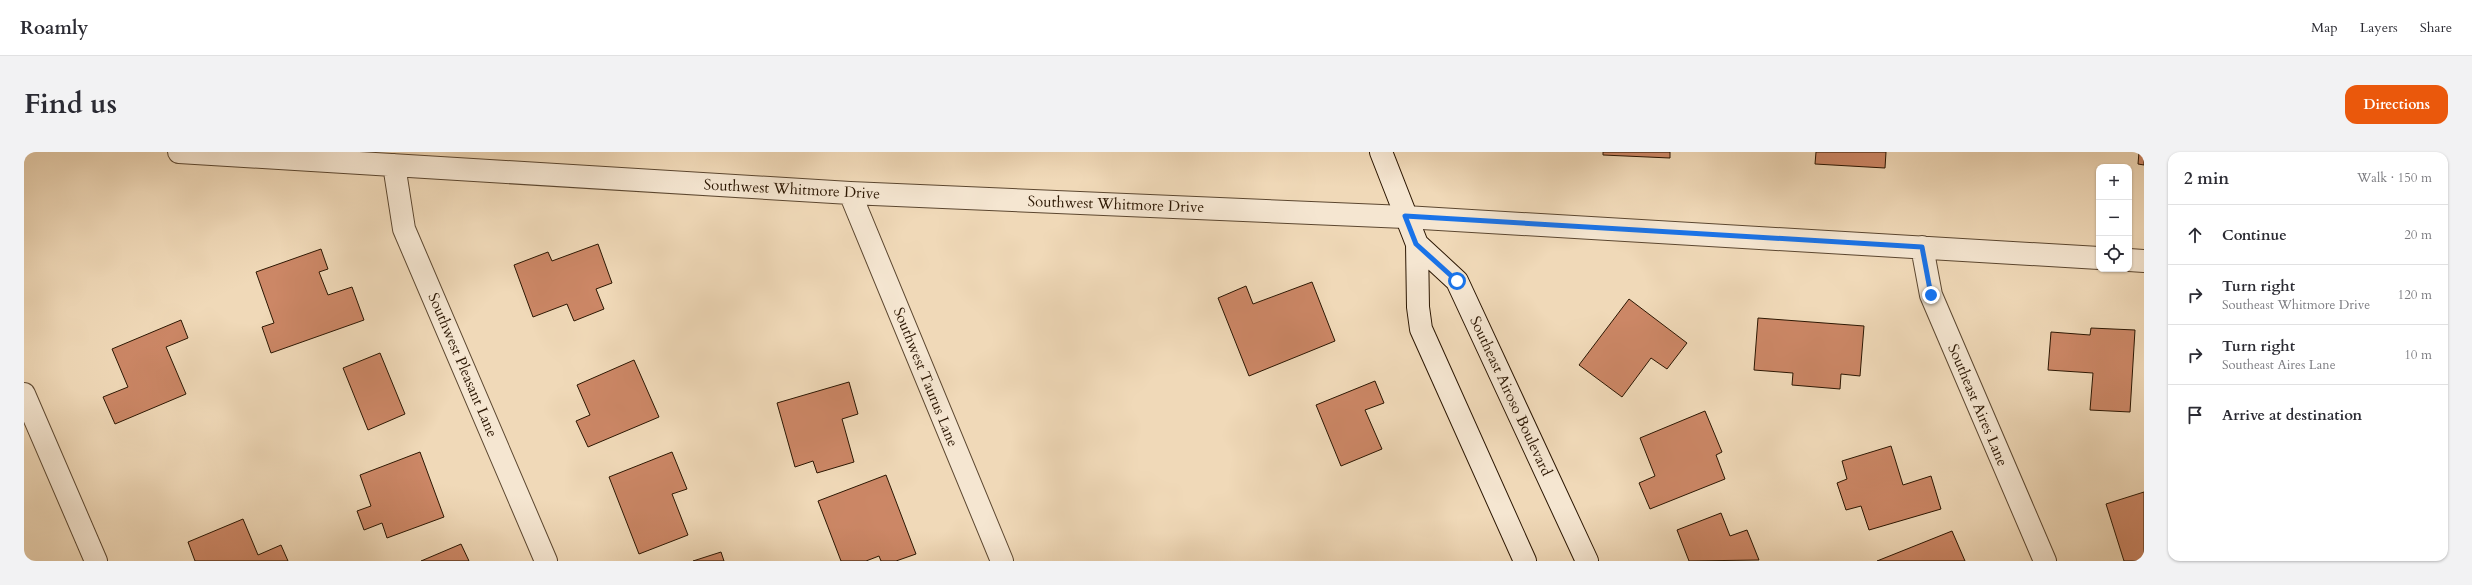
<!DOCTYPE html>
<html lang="en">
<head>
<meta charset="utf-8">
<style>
  :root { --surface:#fff; --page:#f2f2f3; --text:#2b2b33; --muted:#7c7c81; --line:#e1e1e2; --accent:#ea580c }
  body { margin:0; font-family:Cardo,serif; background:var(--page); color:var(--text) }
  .controls { position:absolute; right:12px; top:12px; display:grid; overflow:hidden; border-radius:8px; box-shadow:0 1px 3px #0004 }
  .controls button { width:36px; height:36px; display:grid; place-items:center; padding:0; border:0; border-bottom:1px solid var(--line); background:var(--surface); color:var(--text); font:20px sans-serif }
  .stop { position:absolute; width:12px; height:12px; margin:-9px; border:3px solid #1a73e8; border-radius:50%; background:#fff }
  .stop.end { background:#1a73e8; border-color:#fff; box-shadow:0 1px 4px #0008 }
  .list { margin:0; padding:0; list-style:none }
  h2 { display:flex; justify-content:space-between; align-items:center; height:52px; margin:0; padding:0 16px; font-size:17px }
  h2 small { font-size:13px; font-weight:400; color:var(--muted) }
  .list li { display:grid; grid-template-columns:26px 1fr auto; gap:12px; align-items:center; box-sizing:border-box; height:60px; padding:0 16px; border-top:1px solid var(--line) }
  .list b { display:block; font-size:15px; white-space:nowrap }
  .list p { margin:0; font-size:13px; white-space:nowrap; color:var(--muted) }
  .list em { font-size:13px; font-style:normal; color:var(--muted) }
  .icon { flex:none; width:22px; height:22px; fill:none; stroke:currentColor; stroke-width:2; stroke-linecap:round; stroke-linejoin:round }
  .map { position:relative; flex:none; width:2120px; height:409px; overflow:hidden; border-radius:12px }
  header { display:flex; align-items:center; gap:24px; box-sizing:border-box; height:56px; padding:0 20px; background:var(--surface); border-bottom:1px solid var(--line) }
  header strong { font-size:19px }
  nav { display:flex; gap:22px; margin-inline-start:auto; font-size:14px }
  .intro { display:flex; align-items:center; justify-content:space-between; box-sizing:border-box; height:96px; padding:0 24px }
  h1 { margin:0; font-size:28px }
  .button { padding:10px 18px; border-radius:12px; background:var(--accent); color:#fff; font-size:14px; font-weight:700 }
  main { display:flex; gap:24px; padding:0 24px }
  aside { flex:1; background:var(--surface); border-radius:12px; box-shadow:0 1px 3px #0004 }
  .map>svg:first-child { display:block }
  .building { fill:#cc8766; stroke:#2b1602 }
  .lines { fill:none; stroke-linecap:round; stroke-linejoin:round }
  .street-casing { stroke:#5c4730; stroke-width:24 }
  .secondary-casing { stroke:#2b1602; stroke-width:24 }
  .street { stroke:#f5e6d1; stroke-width:22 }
  .secondary { stroke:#f5e6d1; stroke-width:22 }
  .route { stroke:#1a73e8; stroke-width:5 }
  .labels { text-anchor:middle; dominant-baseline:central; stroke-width:3; stroke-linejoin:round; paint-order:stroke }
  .street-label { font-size:15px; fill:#2b1602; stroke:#f5e6d1 }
</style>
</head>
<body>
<header>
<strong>Roamly</strong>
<nav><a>Map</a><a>Layers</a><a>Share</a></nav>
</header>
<div class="intro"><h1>Find us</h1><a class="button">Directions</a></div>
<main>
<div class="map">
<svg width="2120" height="409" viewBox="0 0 2120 409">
  <rect width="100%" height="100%" fill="#f0d9b8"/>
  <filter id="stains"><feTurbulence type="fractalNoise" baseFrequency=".005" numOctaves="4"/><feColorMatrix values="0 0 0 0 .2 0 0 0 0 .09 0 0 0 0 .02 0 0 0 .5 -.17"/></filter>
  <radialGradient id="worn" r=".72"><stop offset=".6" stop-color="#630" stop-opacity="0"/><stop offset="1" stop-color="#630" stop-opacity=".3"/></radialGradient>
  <path class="building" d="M1579 0H1646V6L1579 3Z
    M1792 0H1862L1861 16 1791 12Z
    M2115 0H2120V13L2114 12Z
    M574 92 588 131 572 137 580 157 550 169 543 152 509 165 490 113 524 100 528 109Z
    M297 97 304 117 295 120 304 143 328 135 340 168 247 201 238 175 250 171 232 120Z
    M1288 130 1311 189 1225 224 1194 146 1222 134 1229 152Z
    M1605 147 1663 191 1643 217 1627 206 1598 245 1555 213Z
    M1734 166 1840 174 1836 224 1817 222 1816 237 1768 233 1769 221 1730 218Z
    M157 168 164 186 142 195 162 242 91 272 79 245 104 235 88 197Z
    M2067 176 2111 178 2106 260 2066 258 2069 221 2024 218 2027 180 2066 183Z
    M356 201 381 262 344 278 319 216Z
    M610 208 635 265 564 295 552 269 566 263 553 233Z
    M1351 229 1360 251 1341 258 1358 297 1317 314 1292 253Z
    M825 230 834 262 818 267 830 310 793 321 789 309 771 315 753 251Z
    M1681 259 1698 300 1692 303 1701 327 1626 357 1615 331 1631 324 1616 286Z
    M1867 294 1879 333 1907 324 1917 357 1845 378 1837 354 1822 358 1813 331 1823 327 1818 309Z
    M396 300 420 365 363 386 358 371 340 378 333 359 347 354 336 323Z
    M648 300 663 337 648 342 664 383 615 402 585 325Z
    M862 323 892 402 872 409H857L855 404 842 409H817L794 349Z
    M2120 340V409H2100L2082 352Z
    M1697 361 1706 384 1723 378 1735 408 1665 409 1653 378Z
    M219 367 234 403 257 393 264 409H171L164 390Z
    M1928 379 1941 409H1853Z
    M437 392 445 409H397Z
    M697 400 700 409H669Z"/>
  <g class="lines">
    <defs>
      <path id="street" d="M155 0 826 41 1381 65 2075 106
        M370 13 380 77 522 409
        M826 41 978 409
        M1898 95 1907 143 2021 409
        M2105 108 2120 109
        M0 242 72 409"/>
      <path id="secondary" d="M1357 0 1393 92 1394 155 1397 177 1501 409
        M1393 92 1433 129 1563 409"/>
    </defs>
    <use href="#street" class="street-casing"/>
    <use href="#secondary" class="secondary-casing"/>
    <use href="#street" class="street"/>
    <use href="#secondary" class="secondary"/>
  </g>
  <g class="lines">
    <path class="route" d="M1433 129 1392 92 1381 64 1898 95 1907 143"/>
  </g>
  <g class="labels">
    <g class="street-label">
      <text transform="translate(768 37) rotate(3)">Southwest Whitmore Drive</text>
      <text transform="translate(1092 52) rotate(2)">Southwest Whitmore Drive</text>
      <text transform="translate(439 213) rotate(67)">Southwest Pleasant Lane</text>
      <text transform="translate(902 225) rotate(68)">Southwest Taurus Lane</text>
      <text transform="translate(1487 244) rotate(65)">Southeast Airoso Boulevard</text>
      <text transform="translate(1954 253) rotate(67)">Southeast Aires Lane</text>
    </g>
  </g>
  <rect width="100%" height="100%" filter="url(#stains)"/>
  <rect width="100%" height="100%" fill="url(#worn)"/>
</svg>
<div class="controls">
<button>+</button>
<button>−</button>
<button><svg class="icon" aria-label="locate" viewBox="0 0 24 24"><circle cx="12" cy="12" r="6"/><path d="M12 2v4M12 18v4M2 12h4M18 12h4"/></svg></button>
</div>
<div class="stop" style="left:1433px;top:129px"></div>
<div class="stop end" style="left:1907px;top:143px"></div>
</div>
<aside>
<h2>2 min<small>Walk · 150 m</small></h2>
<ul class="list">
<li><svg class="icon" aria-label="ahead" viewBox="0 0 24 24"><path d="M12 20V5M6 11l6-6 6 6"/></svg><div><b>Continue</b></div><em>20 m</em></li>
<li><svg class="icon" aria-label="right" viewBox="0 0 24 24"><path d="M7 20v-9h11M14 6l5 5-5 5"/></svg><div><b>Turn right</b><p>Southeast Whitmore Drive</p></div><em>120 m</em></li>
<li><svg class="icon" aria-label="right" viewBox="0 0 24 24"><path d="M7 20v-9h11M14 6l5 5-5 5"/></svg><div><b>Turn right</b><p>Southeast Aires Lane</p></div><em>10 m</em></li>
<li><svg class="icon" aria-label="arrive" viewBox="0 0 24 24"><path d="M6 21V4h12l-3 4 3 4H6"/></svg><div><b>Arrive at destination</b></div></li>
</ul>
</aside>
</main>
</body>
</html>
